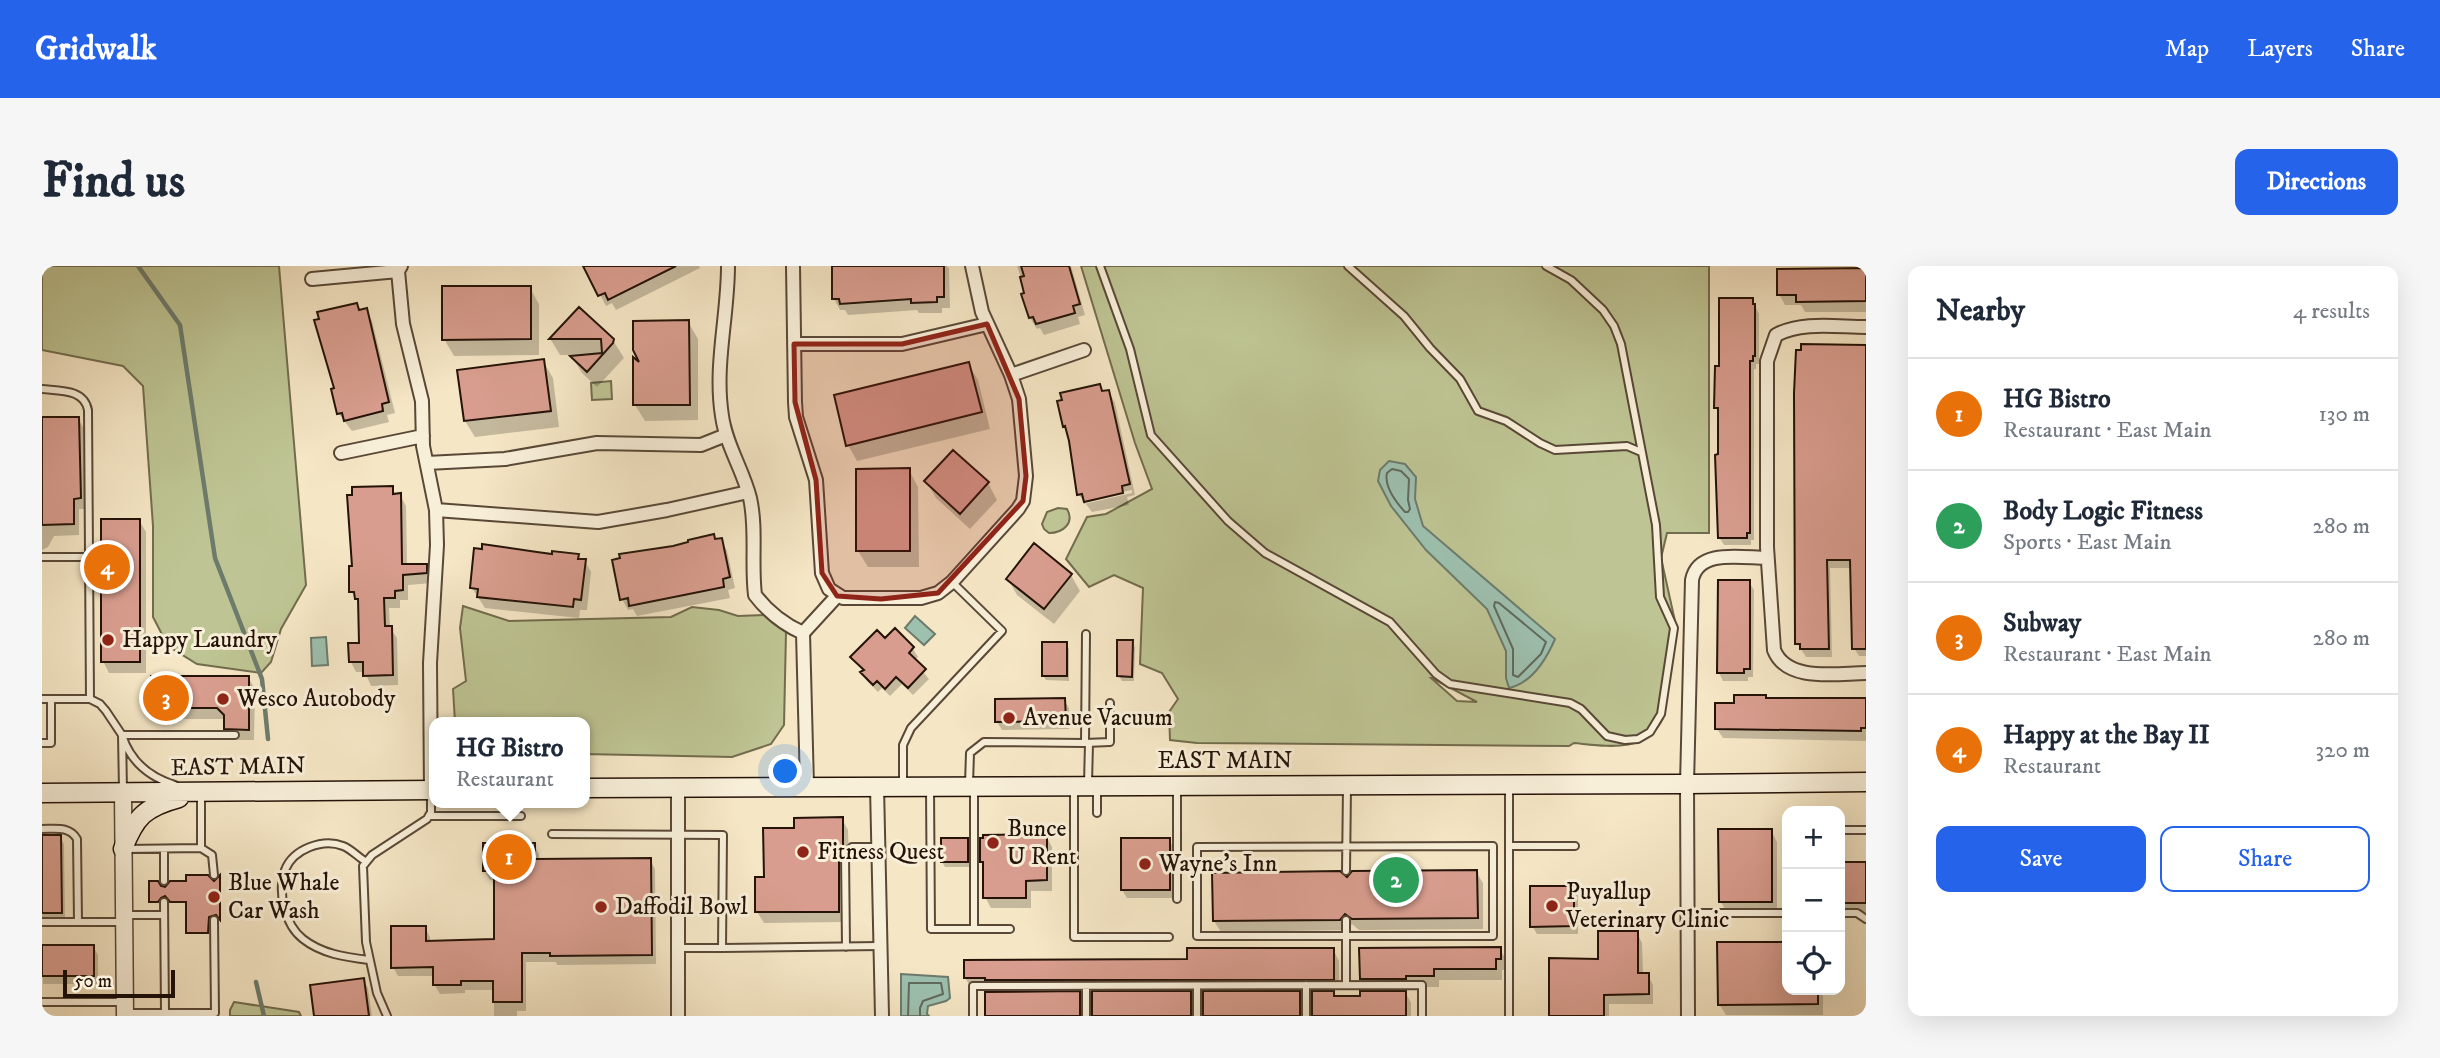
<!DOCTYPE html>
<html lang="en">
<head>
<meta charset="utf-8">
<style>
  :root { --surface:#fff; --page:#f6f6f7; --text:#1f2937; --muted:#747a83; --line:#e0e1e3; --accent:#2563eb }
  body { margin:0; font-family:"IM FELL DW Pica",serif; background:var(--page); color:var(--text) }
  .controls { position:absolute; right:21px; bottom:21px; display:grid; overflow:hidden; border-radius:14px; box-shadow:0 7px 28px #0002 }
  .controls button { width:63px; height:63px; display:grid; place-items:center; padding:0; border:0; border-bottom:2px solid var(--line); background:var(--surface); color:var(--text); font:35px sans-serif }
  .scale { position:absolute; left:21px; bottom:18px; width:112px; box-sizing:border-box; padding-left:7px; border:4px solid #251308; border-top:0; font-size:19px; line-height:24px; white-space:nowrap; color:#251308; -webkit-text-stroke:5px #f8efd9; paint-order:stroke }
  .you { position:absolute; left:744px; top:506px; width:24px; height:24px; margin:-18px; border:5px solid #fff; border-radius:50%; background:#1a73e8; box-shadow:0 0 0 10px #1a73e833 }
  .badge { display:grid; place-items:center; width:46px; height:46px; border-radius:50%; background:var(--accent); color:#fff; font-size:23px; font-weight:700 }
  .pin { position:absolute; translate:-50% -50%; border:4px solid #fff; box-shadow:0 2px 7px #0006 }
  .popup { position:absolute; left:387px; top:451px; width:161px; height:91px; box-sizing:border-box; display:grid; place-content:center; border-radius:14px; background:var(--surface); filter:drop-shadow(0 2px 5px #0005); font-size:23px; white-space:nowrap; color:var(--muted) }
  .popup b { font-size:26px; color:var(--text) }
  .popup::after { content:''; position:absolute; left:50%; top:100%; margin-left:-14px; border:14px solid transparent; border-top-color:var(--surface) }
  .list { margin:0; padding:0; list-style:none }
  h2 { display:flex; justify-content:space-between; align-items:center; height:91px; margin:0; padding:0 28px; font-size:30px }
  h2 small { font-size:23px; font-weight:400; color:var(--muted) }
  .list li { display:grid; grid-template-columns:46px 1fr auto; gap:21px; align-items:center; box-sizing:border-box; height:112px; padding:0 28px; border-top:2px solid var(--line) }
  .list b { display:block; font-size:26px; white-space:nowrap }
  .list p { margin:0; font-size:23px; white-space:nowrap; color:var(--muted) }
  .list em { font-size:23px; font-style:normal; color:var(--muted) }
  .actions { display:flex; gap:14px; padding:21px 28px }
  .actions a { flex:1; padding:16px 0; border:2px solid var(--accent); border-radius:14px; text-align:center; font-size:24px; color:var(--accent) }
  .actions .main { background:var(--accent); color:#fff }
  .icon { flex:none; width:38px; height:38px; fill:none; stroke:currentColor; stroke-width:2; stroke-linecap:round; stroke-linejoin:round }
  .map { position:relative; flex:none; width:1824px; height:750px; overflow:hidden; border-radius:14px }
  header { display:flex; align-items:center; gap:42px; box-sizing:border-box; height:98px; padding:0 35px; background:var(--accent); color:#fff }
  header strong { font-size:33px }
  nav { display:flex; gap:38px; margin-inline-start:auto; font-size:24px }
  .intro { display:flex; align-items:center; justify-content:space-between; box-sizing:border-box; height:168px; padding:0 42px }
  h1 { margin:0; font-size:49px }
  .button { padding:18px 32px; border-radius:14px; background:var(--accent); color:#fff; font-size:24px; font-weight:700 }
  main { display:flex; gap:42px; padding:0 42px }
  aside { flex:1; background:var(--surface); border-radius:14px; box-shadow:0 7px 28px #0002 }
  .map>svg:first-child { display:block }
  .green { fill:#bec493; stroke:#726c4e; stroke-width:2; fill-rule:evenodd }
  .water { fill:#9dc0af; stroke:#6d7b6c; stroke-width:2 }
  .shadow { fill:#0003; fill-rule:evenodd }
  .lines { fill:none; stroke-linecap:round; stroke-linejoin:round }
  .shore { stroke:#616a5c; stroke-width:2 }
  .stream { stroke:#6d7b6c; stroke-width:4.5 }
  .building { fill:#d89d8e; stroke:#251308; stroke-width:2 }
  .service-casing { stroke:#594837; stroke-width:10 }
  .minor-casing { stroke:#594837; stroke-width:16 }
  .tertiary-casing { stroke:#594837; stroke-width:19 }
  .secondary-casing { stroke:#251308; stroke-width:21 }
  .service { stroke:#f8efd9; stroke-width:6 }
  .minor { stroke:#f8efd9; stroke-width:12 }
  .tertiary { stroke:#f8efd9; stroke-width:16 }
  .secondary { stroke:#f8efd9; stroke-width:18 }
  .marked { fill:#8f2418; fill-opacity:0.2; stroke:#8f2418; stroke-width:5; stroke-linejoin:round }
  .poi-dot { fill:#8f2418; stroke:#f8efd9; stroke-width:2.5 }
  .labels { text-anchor:middle; dominant-baseline:central; stroke-width:6; stroke-linejoin:round; paint-order:stroke }
  .poi-label { font-size:24px; fill:#251308; stroke:#f8efd9; text-anchor:start }
  .street-label { font-size:24px; fill:#251308; stroke:#f8efd9 }
</style>
</head>
<body>
<header>
<strong>Gridwalk</strong>
<nav><a>Map</a><a>Layers</a><a>Share</a></nav>
</header>
<div class="intro"><h1>Find us</h1><a class="button">Directions</a></div>
<main>
<div class="map">
<svg width="1824" height="750" viewBox="0 0 1824 750">
  <rect width="100%" height="100%" fill="#f5e6c5"/>
  <filter id="stains"><feTurbulence type="fractalNoise" baseFrequency=".00286" numOctaves="4"/><feColorMatrix values="0 0 0 0 .2 0 0 0 0 .09 0 0 0 0 .02 0 0 0 .5 -.17"/></filter>
  <radialGradient id="worn" r=".72"><stop offset=".6" stop-color="#630" stop-opacity="0"/><stop offset="1" stop-color="#630" stop-opacity=".3"/></radialGradient>
  <path class="green" d="M0 0H237L264 319 239 363 229 396 219 407 155 398 126 380 111 351V260L101 120 81 100 0 84Z
    M1039 0H1667V267H1625L1619 292 1635 364 1621 452C1604 488 1564 480 1532 477L1527 480 1155 477 1128 474 1127 446 1136 433 1120 407 1098 398 1101 322 1072 309 1047 321 1024 293 1045 251 1064 248 1110 223 1093 177ZM1389 412H1390L1435 436 1415 435Z
    M569 115 570 133 550 134 549 117Z
    M1016 242 1025 243C1033 257 1021 267 1007 267L1002 263 1000 258 1005 246Z
    M421 340 467 355 629 351 650 341 677 344 696 350 723 349 744 366 742 459 729 478 690 491 542 488V456H413L411 423 424 415 418 362Z
    M192 736 257 746 259 750H188V744Z"/>
  <path class="water" d="M1347 195 1363 198 1374 211 1373 233 1381 260 1513 373C1504 394 1489 417 1467 422L1464 412V385L1445 343 1384 284 1349 240 1336 215 1338 204Z
    M873 350 893 368 882 379 863 362Z
    M284 371 286 399 270 400 269 372Z
    M859 708 906 711 908 732 904 735 886 740 885 748 887 750H859Z"/>
  <path class="shadow" d="M543 0H657L658 2 574 44 570 37 564 40Z
    M791 0H905L907 3 908 42H900V47H877L875 44 806 49 803 44H798L792 33Z
    M975 0H1029L1043 49 1036 51 1038 58 1002 69 998 62 995 63 988 52 981 29 985 28Z
    M1824 4V46H1763L1759 39H1743L1737 28Z
    M488 22 497 38V89L412 90 402 73Z
    M1710 33 1717 48V98H1714V103H1712V274H1709V279H1682L1677 271 1678 148 1674 142 1679 102Z
    M314 39 318 45 324 44 330 55 353 147 345 149 347 156 310 165 297 148 291 124Z
    M537 43 572 76 582 92 555 121 540 107 529 89H518L509 74Z
    M646 56 656 73V154L603 155 593 139 603 103Z
    M1824 81V390H1817L1812 382 1810 302H1788L1790 391H1764L1755 377Z
    M501 95 511 112 517 161 433 171 423 155Z
    M926 98 936 114 948 163 815 195 806 179Z
    M1057 120 1061 127 1067 126 1073 137 1093 229 1085 231 1087 239 1050 246 1037 229 1027 168 1022 160ZM1090 224V227L1042 238V234Z
    M0 153H36L43 164 44 243H37V269L12 270 6 281 0 284Z
    M911 186 946 217 955 234 928 263 894 232 884 215Z
    M867 204 876 221 877 301H826L816 285Z
    M350 222 354 229H358L364 240 365 300H384L390 310V317L366 319V334H358V342H347L348 362 355 372 356 419 329 420 323 406H314L309 396 319 378 318 338 309 325 312 301Z
    M97 254 104 266V407H67L61 395Z
    M679 274 685 285 693 322 686 324 688 332 595 350 591 343 586 344 580 333 674 275Z
    M536 289 539 295H543L549 306 545 344H538L537 352 443 342 430 322Z
    M1029 309 1038 325 1012 358 975 329 966 313Z
    M1707 316 1712 324 1711 411H1706V415H1681L1677 407Z
    M853 365 871 383 876 391 872 395 887 413 871 429 860 418 848 430 840 422 836 426 825 415 820 407 823 406 811 391 843 375Z
    M1090 376 1093 381 1092 415H1080L1077 410Z
    M1024 378 1027 383V415L1004 414 1001 409Z
    M206 411 213 423 212 474H190L184 463 182 453H118L111 442Z
    M1824 431V475L1681 472 1675 463 1693 439 1725 434H1824Z
    M1022 434 1027 442V463L960 464 955 456Z
    M800 553 806 564 807 594 803 600V656L722 657 715 646 723 613 754 563Z
    M1729 564 1735 576V646L1685 647 1679 636Z
    M0 570 18 571 22 578 23 653H0Z
    M1004 570 1010 581V625H989V642H949L943 631V602L939 596Z
    M925 573 928 579V601H903L900 596Z
    M1127 574 1132 582V632H1085L1080 624Z
    M492 579 497 588V595L608 594 613 603 614 698 515 699 514 696H484V745H475V750H452V724H423V727L398 728 392 718V710H356L351 701 383 662 388 671V677L453 674 454 614H448L442 604Z
    M1798 592H1801L1804 598H1824V648H1798Z
    M1434 606 1441 617V663L1317 664 1310 658 1305 664 1179 666 1172 655 1305 613Z
    M178 612V651L171 650 167 656V668H147L146 637H131L128 633 123 632 117 637 108 635 118 621 123 623 172 617Z
    M1531 622 1536 630V668H1495L1490 660Z
    M1595 667 1600 677 1601 709H1606L1611 719V738H1567V750H1508L1558 695Z
    M1745 677V724H1781V749H1684L1677 738V678Z
    M0 680H51L56 689V718H1Z
    M1291 683 1297 695V724H1290L1294 732H1319L1327 727 1319 713 1458 683 1464 694V704H1460V714H1397V721H1369V724H1362L1369 737V750H1271V724H1256L1264 738V750H1167L1174 727 1166 713 1147 703 1148 724 1140 725 1148 738V750H1051V725H1036L1044 738V750H945L953 727 950 723H930L923 712Z
    M321 714 326 722 330 750H274Z"/>
  <g class="lines">
    <path class="shore" d="M1350 203 1359 205 1367 213 1366 234 1368 243 1366 246H1363C1354 236 1342 220 1345 207Z
      M1453 336 1457 337 1504 376 1499 388 1476 411 1471 409V383L1452 340Z
      M866 750 867 717H899L901 728 881 735 878 742V750"/>
    <path class="stream" d="M96 0 138 59 173 292 220 413 226 473
      M214 716 222 750"/>
  </g>
  <path class="building" d="M541 0H634L566 34 563 27 556 30Z
    M790 0H902V31H895V36L869 37V33L798 38 797 33H790Z
    M979 0H1027L1038 38 1031 40 1033 47 994 58 991 51 987 52 979 28 982 27 978 11 982 10Z
    M1824 2V35L1754 36V29H1735V3Z
    M400 20H489V73L400 74Z
    M1677 32H1711V38H1713V90H1711V95H1708V267H1705V272H1676L1673 189 1676 188V142H1672L1673 100H1677Z
    M315 37 317 44 325 42 347 136 340 138 341 145 302 155 300 147 295 148 289 123 292 122 272 54 277 53 275 46Z
    M537 41 572 73 571 77 545 106 528 90 560 87 559 73H507Z
    M647 54 648 139H591V91L597 96 591 84V55Z
    M1759 78 1824 79V383H1810L1808 294H1785L1787 383H1758V378H1753L1752 127 1754 84H1759Z
    M502 93 509 145 422 155 415 104Z
    M927 96 940 146 804 180 792 129Z
    M1058 118 1060 125 1067 124 1088 218 1080 220 1081 227 1042 236 1040 228 1035 229 1027 175 1023 160 1021 161 1015 135 1020 134 1018 127Z
    M0 151H37L39 232 32 233V258L0 259Z
    M911 184 947 216 918 248 882 215Z
    M868 202V285H814V203Z
    M351 220V228L359 227 360 298H385V307L361 309V324L353 325V332H342L343 360H350L351 409 321 410V396H307L306 377H317L316 333H313L312 326H307V300H310L305 229H310V221Z
    M59 253H98V396H59Z
    M672 268 673 273 680 272 688 311 681 313 682 321 587 340 586 332 578 334 570 294 578 292 577 288 631 280 646 276V274Z
    M992 277 1030 308 1002 343 964 313Z
    M440 278 495 286 510 288V285L537 288 536 293H544L539 334 532 333 531 341 435 331 436 323 428 322 432 282 440 283Z
    M1676 314H1708V403H1702V407H1675Z
    M853 362 872 381 867 387 884 403 866 422 854 411 843 423 835 415 831 419 818 406 822 404 808 391 835 364 843 372Z
    M1075 374H1091L1090 411 1075 410Z
    M1000 376H1025V410H1000Z
    M109 410H207V464L182 463V449L175 442H109Z
    M1692 429H1724V432H1824V462H1819V465L1673 463V437H1692Z
    M1023 432 1024 455 953 456V433Z
    M801 551V582L797 588V646H713V611H722L721 562H752V552Z
    M1676 563H1730V636H1677Z
    M1005 568V614L984 615V632H941V596H938V572H941V569Z
    M0 569H19L20 647H0Z
    M899 572H926V596H899Z
    M1079 572H1128V624H1079Z
    M441 577H493V593L609 592 610 689 508 690V687H480V736H451V715H419V719H391V701L349 702V660H384V675L452 673V605H441Z
    M1798 596H1824V637H1798Z
    M1435 604 1436 652 1310 653 1303 648 1298 654 1171 655 1170 607 1298 605 1305 611 1310 605Z
    M144 609H166L172 615 178 609V654L174 649 167 651 166 667H144V636H128L123 630 119 632 116 636H107V615H116L119 620 123 621 128 615H144Z
    M1488 620H1532V660L1488 661Z
    M1556 665H1596V707H1607V728L1562 729V750H1507V692L1556 693Z
    M1675 676H1745V724H1776V738L1676 739Z
    M0 679H52V710H0Z
    M1459 681V693H1454V703H1392V710H1364V713H1318L1317 682Z
    M1145 682H1292V714H943V712H922V694L1145 693Z
    M322 712 327 750H272L268 719Z
    M1038 725V750H943V726Z
    M1050 725H1149V750H1050Z
    M1161 725H1258V750H1161Z
    M1270 725H1292V730H1318V725H1364V750H1270Z"/>
  <g class="lines">
    <defs>
      <path id="service" d="M1058 0 1088 83 1109 169 1186 255 1223 287 1348 356 1394 408 1408 418 1528 437 1539 443 1565 470 1583 474 1596 473 1608 466 1619 448 1632 362 1618 331 1614 259 1579 78 1572 60 1561 44 1529 14 1504 0
        M1306 0 1362 50 1388 82 1418 113 1436 145 1464 155 1498 177 1513 184 1585 180 1599 186
        M0 123C18 125 42 123 46 144L48 433
        M0 291H47
        M0 433H48L58 438 64 445 80 469 81 524
        M0 477H9V433
        M1043 477 1068 476V437
        M861 518V479L869 462 960 365 910 316
        M927 518 928 487 942 476 1043 477 1044 368
        M1046 518 1047 477
        M133 519C107 511 88 495 80 469H193
        M1055 521V547
        M1135 521V633
        M1467 521V750
        M888 522 889 663H968
        M932 522V663
        M1032 522V671H1127
        M388 550H479
        M0 563C14 563 27 560 35 573L36 656
        M1798 564H1824
        M510 568 681 569 680 682H636
        M1451 580V670H1155V581Z
        M1467 580H1533
        M159 582 170 589 172 609
        M83 583 159 582V529
        M122 583V615
        M323 595C316 591 309 583 301 580 281 572 251 583 243 604 235 626 243 659 261 673 280 688 303 691 327 694
        M1304 605 1305 521
        M122 636 123 747
        M1646 647H1745
        M1798 647H1815L1824 653
        M84 649H122
        M0 656H80
        M804 681 803 588 810 581H836
        M680 682 838 680
        M1304 719V654
        M0 736H81
        M85 747H173L172 654
        M345 750 335 727 324 676 321 600 330 589 385 553 389 546V527
        M931 750V720L1380 719V750
        M1044 750V720
        M1155 750V720
        M1264 750V719"/>
      <path id="minor" d="M686 0C686 50 672 100 680 150 684 179 701 204 708 232 715 263 709 297 713 329 726 346 741 358 761 367
        M751 0 753 136 754 151 774 214 780 307 787 323 801 332H879L896 327 910 316 976 243 981 235 984 210 977 133 969 109 940 46 930 0
        M356 5 361 58 380 135 381 180 394 244 395 279 388 397 389 524
        M270 13 356 5 359 0
        M1824 61C1795 61 1760 55 1734 69L1725 95V281L1732 384C1745 417 1796 407 1824 407
        M752 78H860L945 58
        M969 109 1042 84
        M299 187 381 170
        M385 197 463 193 555 177 659 179 684 169
        M394 244 556 256 625 244 706 226
        M765 520 761 367 795 330
        M835 520 840 750
        M636 750V521
        M1646 750 1645 518 1650 314C1656 282 1701 292 1725 292"/>
      <path id="tertiary" d="M81 526 83 750"/>
      <path id="secondary" d="M542 522 1645 518 1824 516
        M0 527 392 524
        M81 583C93 551 103 541 137 532"/>
    </defs>
    <use href="#service" class="service-casing"/>
    <use href="#minor" class="minor-casing"/>
    <use href="#tertiary" class="tertiary-casing"/>
    <use href="#secondary" class="secondary-casing"/>
    <use href="#service" class="service"/>
    <use href="#minor" class="minor"/>
    <use href="#tertiary" class="tertiary"/>
    <use href="#secondary" class="secondary"/>
  </g>
  <path class="marked" d="M945 58 977 133 984 210 981 235 896 327 839 333 795 330 780 307 774 214 753 136 752 78H860Z"/>
  <g class="poi-dot">
    <circle cx="66" cy="374" r="7"/>
    <circle cx="181" cy="433" r="7"/>
    <circle cx="967" cy="452" r="7"/>
    <circle cx="951" cy="577" r="7"/>
    <circle cx="761" cy="586" r="7"/>
    <circle cx="1103" cy="598" r="7"/>
    <circle cx="172" cy="631" r="7"/>
    <circle cx="1510" cy="640" r="7"/>
    <circle cx="559" cy="641" r="7"/>
  </g>
  <g class="labels">
    <g class="poi-label">
      <text x="80" y="374">Happy Laundry</text>
      <text x="195" y="433">Wesco Autobody</text>
      <text x="981" y="452">Avenue Vacuum</text>
      <text x="965" y="563">Bunce<tspan x="965" dy="28">U Rent</tspan></text>
      <text x="775" y="586">Fitness Quest</text>
      <text x="1117" y="598">Wayne's Inn</text>
      <text x="186" y="617">Blue Whale<tspan x="186" dy="28">Car Wash</tspan></text>
      <text x="1524" y="626">Puyallup<tspan x="1524" dy="28">Veterinary Clinic</tspan></text>
      <text x="573" y="641">Daffodil Bowl</text>
    </g>
    <g class="street-label">
      <text x="1183" y="495">EAST MAIN</text>
      <text transform="translate(196 501) rotate(-1)">EAST MAIN</text>
    </g>
  </g>
  <rect width="100%" height="100%" filter="url(#stains)"/>
  <rect width="100%" height="100%" fill="url(#worn)"/>
</svg>
<div class="controls">
<button>+</button>
<button>−</button>
<button><svg class="icon" aria-label="locate" viewBox="0 0 24 24"><circle cx="12" cy="12" r="6"/><path d="M12 2v4M12 18v4M2 12h4M18 12h4"/></svg></button>
</div>
<div class="scale">50 m</div>
<div class="you"></div>
<div class="pin badge" style="left:467px;top:591px;background:#e8710a">1</div>
<div class="popup"><b>HG Bistro</b>Restaurant</div>
<div class="pin badge" style="left:1354px;top:614px;background:#2e9e5b">2</div>
<div class="pin badge" style="left:124px;top:432px;background:#e8710a">3</div>
<div class="pin badge" style="left:65px;top:301px;background:#e8710a">4</div>
</div>
<aside>
<h2>Nearby<small>4 results</small></h2>
<ul class="list">
<li><span class="badge" style="background:#e8710a">1</span><div><b>HG Bistro</b><p>Restaurant · East Main</p></div><em>130 m</em></li>
<li><span class="badge" style="background:#2e9e5b">2</span><div><b>Body Logic Fitness</b><p>Sports · East Main</p></div><em>280 m</em></li>
<li><span class="badge" style="background:#e8710a">3</span><div><b>Subway</b><p>Restaurant · East Main</p></div><em>280 m</em></li>
<li><span class="badge" style="background:#e8710a">4</span><div><b>Happy at the Bay II</b><p>Restaurant</p></div><em>320 m</em></li>
</ul>
<div class="actions"><a class="main">Save</a><a>Share</a></div>
</aside>
</main>
</body>
</html>
